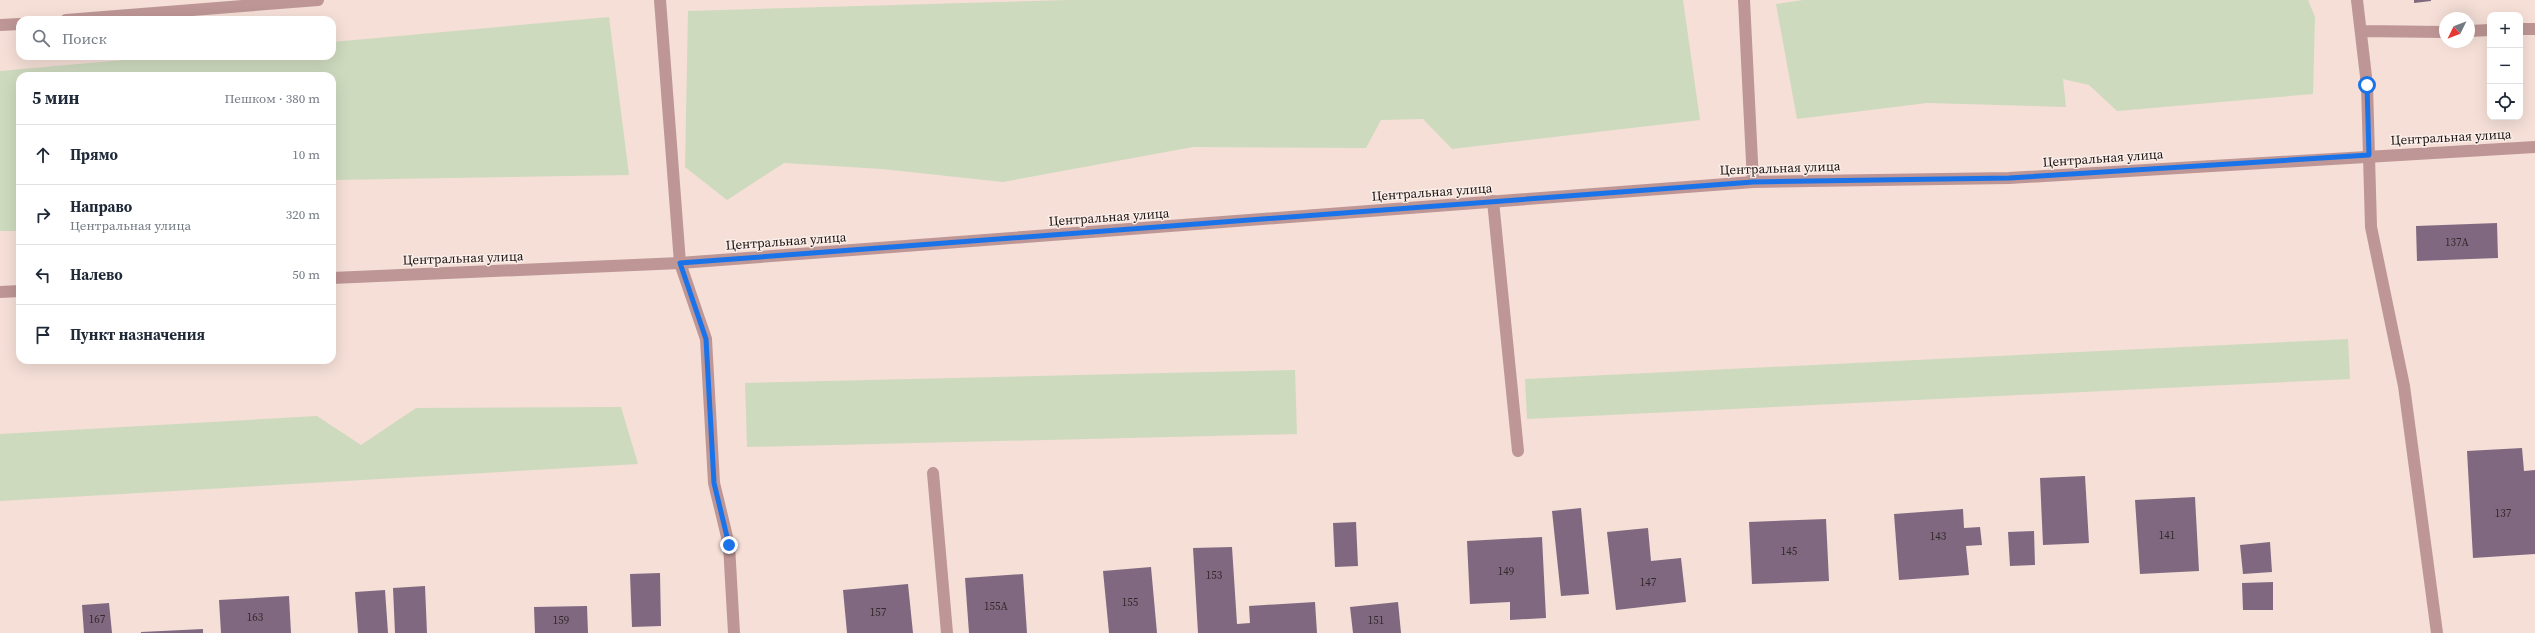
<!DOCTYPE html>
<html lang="ru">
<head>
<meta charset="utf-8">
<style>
  :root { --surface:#fff; --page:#f6f6f7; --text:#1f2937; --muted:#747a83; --line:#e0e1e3 }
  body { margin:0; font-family:"Source Serif 4",serif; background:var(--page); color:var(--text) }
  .controls { position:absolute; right:12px; top:12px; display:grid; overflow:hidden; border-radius:8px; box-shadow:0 4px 16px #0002 }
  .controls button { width:36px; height:36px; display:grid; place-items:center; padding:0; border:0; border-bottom:1px solid var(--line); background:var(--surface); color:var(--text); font:20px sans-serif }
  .compass { position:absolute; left:2439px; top:12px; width:36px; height:36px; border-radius:50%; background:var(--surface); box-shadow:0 4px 16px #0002; rotate:227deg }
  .stop { position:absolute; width:12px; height:12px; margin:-9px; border:3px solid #1a73e8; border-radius:50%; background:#fff }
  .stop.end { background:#1a73e8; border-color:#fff; box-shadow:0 1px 4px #0008 }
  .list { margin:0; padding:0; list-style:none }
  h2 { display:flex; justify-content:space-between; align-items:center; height:52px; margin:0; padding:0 16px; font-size:17px }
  h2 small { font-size:13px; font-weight:400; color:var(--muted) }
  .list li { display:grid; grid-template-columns:26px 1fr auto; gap:12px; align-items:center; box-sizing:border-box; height:60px; padding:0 16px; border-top:1px solid var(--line) }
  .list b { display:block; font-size:15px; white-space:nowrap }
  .list p { margin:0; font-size:13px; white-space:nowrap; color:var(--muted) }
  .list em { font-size:13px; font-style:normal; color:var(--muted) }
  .icon { flex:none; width:22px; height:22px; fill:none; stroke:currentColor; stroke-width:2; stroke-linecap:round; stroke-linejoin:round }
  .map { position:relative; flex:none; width:2535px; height:633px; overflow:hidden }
  .search { position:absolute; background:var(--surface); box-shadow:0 4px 16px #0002; left:16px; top:16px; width:320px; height:44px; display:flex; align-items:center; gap:10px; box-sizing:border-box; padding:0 14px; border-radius:12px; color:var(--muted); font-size:15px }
  .panel { position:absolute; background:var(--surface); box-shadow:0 4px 16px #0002; left:16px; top:72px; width:320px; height:292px; border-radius:12px }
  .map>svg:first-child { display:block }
  .green { fill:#cedabe }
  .building { fill:#806980 }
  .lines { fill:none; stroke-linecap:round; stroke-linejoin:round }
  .service { stroke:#bd9695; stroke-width:12 }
  .minor { stroke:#bd9695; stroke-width:12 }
  .tertiary { stroke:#bd9695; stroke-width:12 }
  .route { stroke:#1a73e8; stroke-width:5 }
  .labels { text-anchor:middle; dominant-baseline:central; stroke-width:3; stroke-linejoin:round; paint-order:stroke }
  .number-label { font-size:11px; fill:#33282b }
  .street-label { font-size:13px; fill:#19120f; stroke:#fcefea }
</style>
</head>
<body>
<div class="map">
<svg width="2535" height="633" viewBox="0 0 2535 633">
  <rect width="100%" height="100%" fill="#f5dfd7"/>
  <path class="green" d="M1068 0H1683L1700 120 1452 149 1423 119 1381 120 1366 148 1193 147 1003 182 882 169 784 163 727 200 685 167 688 11Z
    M1803 0H2308L2315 17 2313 94 2117 111 2089 85 2063 79 2066 107 1927 103 1797 119 1776 4Z
    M609 17 629 175 332 180V76H20V231H0V71L168 56H332V42Z
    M2348 339 2350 379 1527 419 1525 379Z
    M1295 370 1297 434 747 447 745 383Z
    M621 407 638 464 0 501V434L317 416 361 445 416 408Z"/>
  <path class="building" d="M2414 0H2431V1L2414 3Z
    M2497 223 2498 258 2417 261 2416 226Z
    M2522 448 2524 471 2535 470V554L2473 558 2467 451Z
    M2085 476 2089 543 2043 545 2040 478Z
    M2195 497 2199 571 2140 574 2135 500Z
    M1581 508 1589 594 1561 596 1552 511Z
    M1963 509 1964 528 1980 527 1982 545 1966 546 1969 575 1899 580 1894 514Z
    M1826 519 1829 581 1752 584 1749 522Z
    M1356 522 1358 566 1335 567 1333 523Z
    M1648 528 1651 561 1681 558 1686 602 1616 610 1607 532Z
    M2034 531 2035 565 2010 566 2008 532Z
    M1542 537 1546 618 1510 620V602L1470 604 1467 541Z
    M2270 542 2272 572 2243 574 2240 545Z
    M1232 547 1237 624 1250 623 1249 606 1315 602 1317 633H1198L1193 548Z
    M1151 567 1157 633H1109L1103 571Z
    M660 573 661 626 632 627 630 574Z
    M1023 574 1027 633H969L965 578Z
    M2273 582V610H2243L2242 583Z
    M908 584 913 633H847L843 590Z
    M425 586 427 633H395L393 588Z
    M385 590 388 633H358L355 592Z
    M289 596 291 633H221L219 600Z
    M1398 602 1401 633H1353L1350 607Z
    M109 603 112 633H84L82 605Z
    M587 606 588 633H535L534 607Z
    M203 629V633H141V632Z"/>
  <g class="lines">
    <path class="service" d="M933 473 947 633"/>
    <path class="minor" d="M660 0 680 263 706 339 714 483 729 545 734 633
      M1744 0 1753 182
      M2357 0 2367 85 2371 227 2404 386 2437 633
      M66 20 318 0
      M0 25 20 24
      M2520 29H2535
      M2361 31 2445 32
      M2469 31 2490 30
      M1493 201 1518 451"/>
    <path class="tertiary" d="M332 278 680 263 1753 182 2009 178 2535 147
      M0 292 20 291"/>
  </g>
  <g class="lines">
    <path class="route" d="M729 545 714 483 706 339 680 263 1753 182 2009 178 2369 155 2367 85"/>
  </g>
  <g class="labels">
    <g class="number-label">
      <text x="2457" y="242">137А</text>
      <text x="2503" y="513">137</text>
      <text x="2167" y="535">141</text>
      <text x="1938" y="536">143</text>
      <text x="1789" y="551">145</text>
      <text x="1506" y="571">149</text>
      <text x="1214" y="575">153</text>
      <text x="1648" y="582">147</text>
      <text x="1130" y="602">155</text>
      <text x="996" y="606">155А</text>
      <text x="878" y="612">157</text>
      <text x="255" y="617">163</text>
      <text x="97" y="619">167</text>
      <text x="561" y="620">159</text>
      <text x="1376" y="620">151</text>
    </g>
    <g class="street-label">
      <text transform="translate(2451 137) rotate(-3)">Центральная улица</text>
      <text transform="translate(2103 158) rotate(-4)">Центральная улица</text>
      <text transform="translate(1780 168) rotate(-2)">Центральная улица</text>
      <text transform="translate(1432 192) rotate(-4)">Центральная улица</text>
      <text transform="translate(1109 217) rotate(-4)">Центральная улица</text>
      <text transform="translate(786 241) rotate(-4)">Центральная улица</text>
      <text transform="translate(463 258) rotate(-2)">Центральная улица</text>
    </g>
  </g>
</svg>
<div class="controls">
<button>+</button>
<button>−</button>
<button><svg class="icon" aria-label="locate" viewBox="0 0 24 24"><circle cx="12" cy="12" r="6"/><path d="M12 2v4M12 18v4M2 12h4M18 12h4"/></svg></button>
</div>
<svg class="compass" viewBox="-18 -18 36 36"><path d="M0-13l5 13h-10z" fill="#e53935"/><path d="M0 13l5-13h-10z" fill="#747a83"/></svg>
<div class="stop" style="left:2367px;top:85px"></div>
<div class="stop end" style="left:729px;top:545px"></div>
<div class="search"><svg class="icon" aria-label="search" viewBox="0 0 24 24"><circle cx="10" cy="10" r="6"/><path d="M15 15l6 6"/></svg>Поиск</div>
<section class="panel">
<h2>5 мин<small>Пешком · 380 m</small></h2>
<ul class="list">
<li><svg class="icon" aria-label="ahead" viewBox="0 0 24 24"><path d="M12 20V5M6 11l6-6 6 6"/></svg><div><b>Прямо</b></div><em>10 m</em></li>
<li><svg class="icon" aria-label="right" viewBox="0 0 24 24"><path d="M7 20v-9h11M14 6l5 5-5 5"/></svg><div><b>Направо</b><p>Центральная улица</p></div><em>320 m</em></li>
<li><svg class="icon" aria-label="left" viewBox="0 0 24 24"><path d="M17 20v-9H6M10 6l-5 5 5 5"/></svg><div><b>Налево</b></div><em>50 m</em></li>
<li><svg class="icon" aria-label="arrive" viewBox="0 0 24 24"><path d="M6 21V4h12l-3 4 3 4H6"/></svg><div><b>Пункт назначения</b></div></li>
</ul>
</section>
</div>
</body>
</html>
